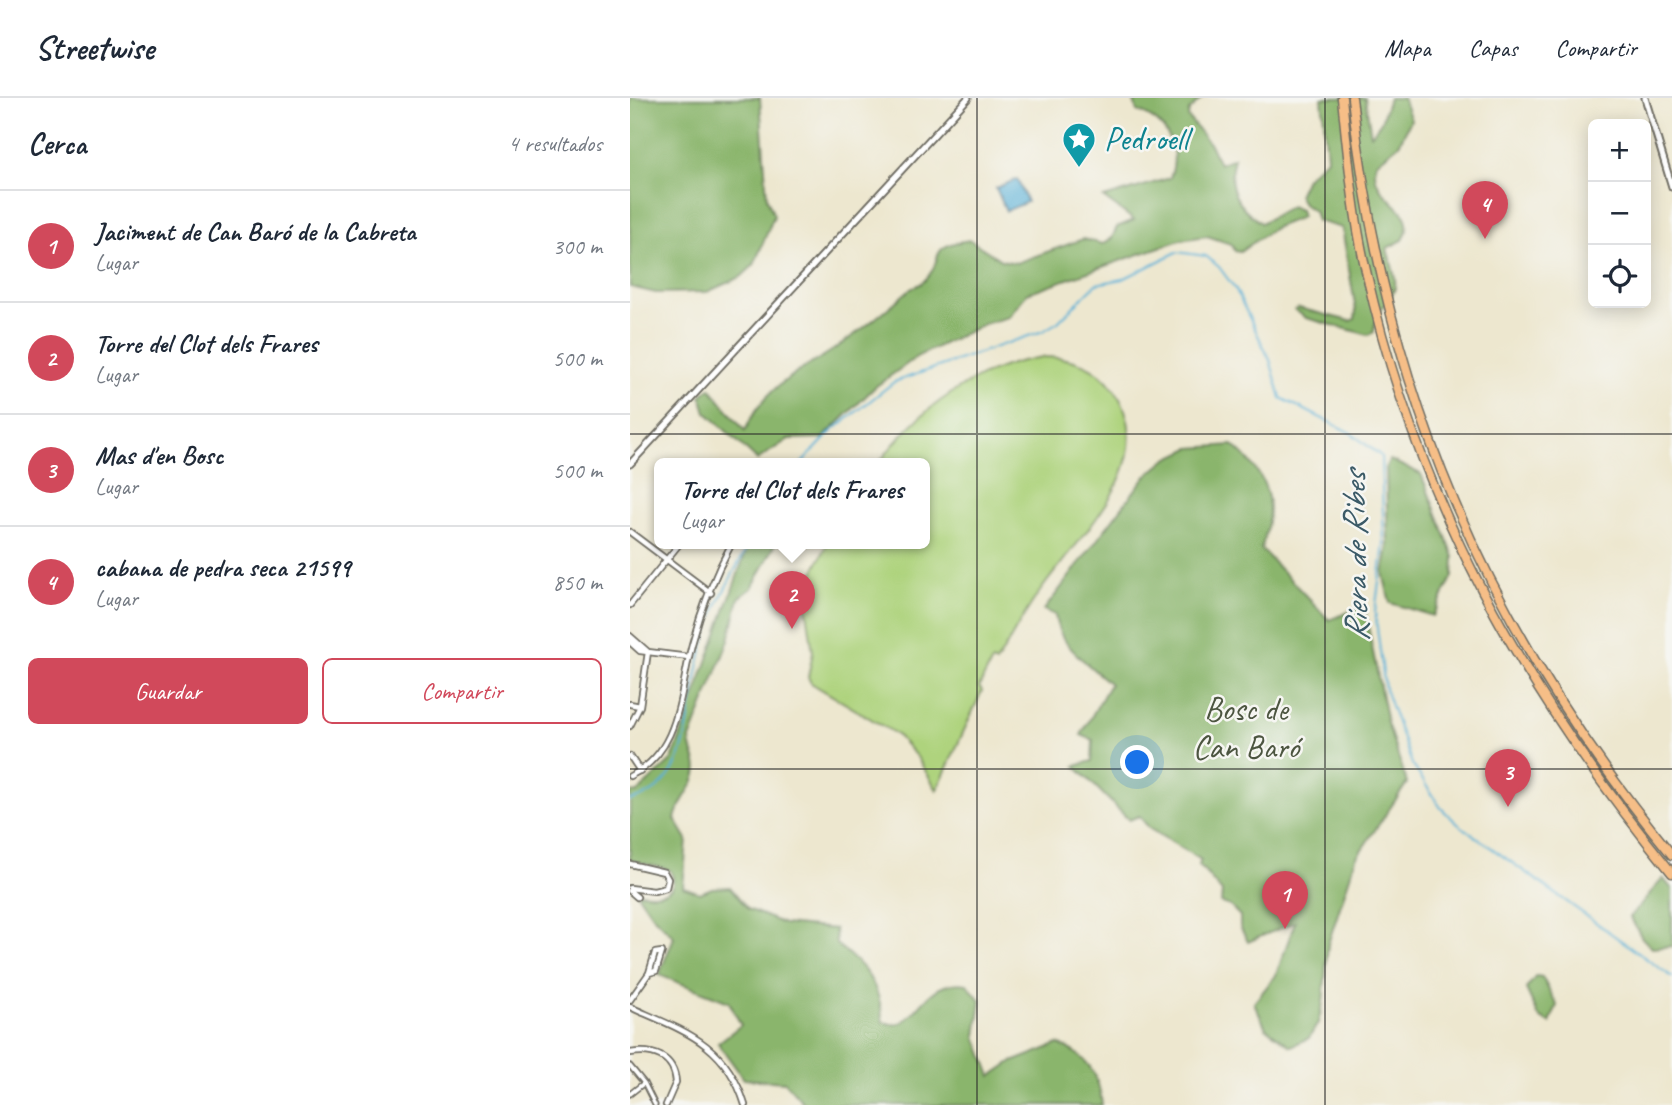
<!DOCTYPE html>
<html lang="es">
<head>
<meta charset="utf-8">
<style>
  :root { --surface:#fff; --page:#f6f6f7; --text:#1f2937; --muted:#747a83; --line:#e0e1e3; --accent:#d1495b }
  body { margin:0; font-family:Caveat,sans-serif; background:var(--page); color:var(--text) }
  .controls { position:absolute; right:21px; top:21px; display:grid; overflow:hidden; border-radius:10px; box-shadow:0 4px 18px #0003 }
  .controls button { width:63px; height:63px; display:grid; place-items:center; padding:0; border:0; border-bottom:2px solid var(--line); background:var(--surface); color:var(--text); font:35px sans-serif }
  .you { position:absolute; left:508px; top:665px; width:24px; height:24px; margin:-18px; border:5px solid #fff; border-radius:50%; background:#1a73e8; box-shadow:0 0 0 10px #1a73e833 }
  .badge { display:grid; place-items:center; width:46px; height:46px; border-radius:50%; background:var(--accent); color:#fff; font-size:23px; font-weight:700 }
  .pin { position:absolute; translate:-50% -58px; filter:drop-shadow(0 2px 4px #0008) }
  .pin::after { content:''; position:absolute; top:37px; width:24px; height:21px; background:inherit; clip-path:polygon(0 0,100% 0,50% 100%) }
  .popup { position:absolute; left:24px; top:360px; width:276px; height:91px; box-sizing:border-box; display:grid; place-content:center; border-radius:10px; background:var(--surface); filter:drop-shadow(0 2px 5px #0005); font-size:23px; white-space:nowrap; color:var(--muted) }
  .popup b { font-size:26px; color:var(--text) }
  .popup::after { content:''; position:absolute; left:50%; top:100%; margin-left:-14px; border:14px solid transparent; border-top-color:var(--surface) }
  .list { margin:0; padding:0; list-style:none }
  h2 { display:flex; justify-content:space-between; align-items:center; height:91px; margin:0; padding:0 28px; font-size:30px }
  h2 small { font-size:23px; font-weight:400; color:var(--muted) }
  .list li { display:grid; grid-template-columns:46px 1fr auto; gap:21px; align-items:center; box-sizing:border-box; height:112px; padding:0 28px; border-top:2px solid var(--line) }
  .list b { display:block; font-size:26px; white-space:nowrap }
  .list p { margin:0; font-size:23px; white-space:nowrap; color:var(--muted) }
  .list em { font-size:23px; font-style:normal; color:var(--muted) }
  .actions { display:flex; gap:14px; padding:21px 28px }
  .actions a { flex:1; padding:16px 0; border:2px solid var(--accent); border-radius:10px; text-align:center; font-size:24px; color:var(--accent) }
  .actions .main { background:var(--accent); color:#fff }
  .icon { flex:none; width:38px; height:38px; fill:none; stroke:currentColor; stroke-width:2; stroke-linecap:round; stroke-linejoin:round }
  .map { position:relative; flex:none; width:1042px; height:1007px; overflow:hidden }
  header { display:flex; align-items:center; gap:42px; box-sizing:border-box; height:98px; padding:0 35px; background:var(--surface); border-bottom:2px solid var(--line) }
  header strong { font-size:33px }
  nav { display:flex; gap:38px; margin-inline-start:auto; font-size:24px }
  main { display:flex }
  aside { flex:1; background:var(--surface) }
  .map>svg:first-child { display:block }
  .green { fill:#aed37d; stroke:#6c7f54; stroke-width:2 }
  .forest { fill:#8ab56c; stroke:#5a704c; stroke-width:2 }
  .water { fill:#5ab1d7; stroke:#426e81; stroke-width:2 }
  .lines { fill:none; stroke-linecap:round; stroke-linejoin:round }
  .stream { stroke:#5ab1d7; stroke-width:2 }
  .pedestrian-casing { stroke:#6f6d64; stroke-width:7 }
  .minor-casing { stroke:#6f6d64; stroke-width:8 }
  .tertiary-casing { stroke:#6f6d64; stroke-width:9 }
  .motorway-casing { stroke:#6f6d64; stroke-width:11 }
  .pedestrian { stroke:#fff; stroke-width:3.5 }
  .minor { stroke:#fff; stroke-width:4.5 }
  .tertiary { stroke:#fff; stroke-width:5 }
  .motorway { stroke:#f6be87; stroke-width:8 }
  .grid { fill:none; stroke:#2b2b2b; stroke-width:2; stroke-opacity:0.55 }
  .labels { text-anchor:middle; dominant-baseline:central; stroke-width:5; stroke-linejoin:round; paint-order:stroke }
  .culture-label { font-size:33px; fill:#0d838f; stroke:#f6f6f2; text-anchor:start }
  .park-label { font-size:33px; fill:#4c5540; stroke:#f6f6f2 }
  .water-label { font-size:35px; font-style:italic; fill:#3b5a67; stroke:#f6f6f2 }
</style>
</head>
<body>
<header>
<strong>Streetwise</strong>
<nav><a>Mapa</a><a>Capas</a><a>Compartir</a></nav>
</header>
<main>
<aside>
<h2>Cerca<small>4 resultados</small></h2>
<ul class="list">
<li><span class="badge">1</span><div><b>Jaciment de Can Baró de la Cabreta</b><p>Lugar</p></div><em>300 m</em></li>
<li><span class="badge">2</span><div><b>Torre del Clot dels Frares</b><p>Lugar</p></div><em>500 m</em></li>
<li><span class="badge">3</span><div><b>Mas d'en Bosc</b><p>Lugar</p></div><em>500 m</em></li>
<li><span class="badge">4</span><div><b>cabana de pedra seca 21599</b><p>Lugar</p></div><em>850 m</em></li>
</ul>
<div class="actions"><a class="main">Guardar</a><a>Compartir</a></div>
</aside>
<div class="map">
<svg width="1042" height="1007" viewBox="0 0 1042 1007">
  <rect width="100%" height="100%" fill="#f6f6f2"/>
  <filter id="ink" filterUnits="userSpaceOnUse"><feTurbulence type="fractalNoise" baseFrequency=".0143" numOctaves="2"/><feDisplacementMap in="SourceGraphic" scale="14" xChannelSelector="R" yChannelSelector="G"/><feConvolveMatrix kernelMatrix="1 2 1 2 8 2 1 2 1" color-interpolation-filters="sRGB"/></filter>
  <filter id="wash" filterUnits="userSpaceOnUse"><feTurbulence type="fractalNoise" baseFrequency=".00686" numOctaves="4" result="noise"/><feDisplacementMap in="SourceGraphic" scale="28" xChannelSelector="R" yChannelSelector="G"/><feGaussianBlur stdDeviation="1.57" result="paint"/><feColorMatrix in="noise" values="0 0 0 0 0 0 0 0 0 0 0 0 0 0 0 0 0 1.4 0 .05"/><feComposite in="paint" operator="in"/></filter>
  <g filter="url(#wash)">
    <rect width="100%" height="100%" fill="#ede7cf"/>
    <path class="green" d="M413 259C440 259 466 266 483 290 536 362 450 436 411 492 394 515 381 541 366 565L362 563 349 589 352 593 307 692 287 659 266 636 181 585 178 579 183 554 174 493 198 445H295V365H249C287 312 348 268 413 259Z"/>
    <path class="forest" d="M0 0H130L137 100 144 118 124 167 111 179 77 194 26 195 0 189Z
      M503 0H572L559 13 558 19 581 48 589 66 604 60C596 90 606 107 631 125L661 108 670 112 672 119 644 130 610 154 605 153 601 146 577 138 550 142 397 195 379 219 354 226 288 258 245 289 193 340 159 341 127 362 76 314 71 298 80 290 115 333C134 288 165 277 203 252 231 233 254 214 279 192 283 189 289 188 293 184 317 162 293 148 340 142L371 162 386 165 453 141 473 146 482 140 487 129 504 122 474 100 540 80C551 51 537 23 507 13Z
      M692 0H735L741 37 751 24 759 0H773L781 22 769 46 746 65C737 104 793 107 773 142L757 150C759 162 767 176 765 189 762 207 745 206 744 234L738 237 676 220 665 212 669 210 720 223 725 221 726 213 712 130 687 123 684 113 674 107 668 97 676 80 697 60Z
      M603 347C640 379 647 406 631 451L699 522 734 508 757 625 777 685 726 760 698 846 693 905 688 925 679 940 661 948 636 930 624 905 646 877 665 824 618 844 610 829V818L600 808 591 805 592 794 569 767 571 762 520 731 509 718 499 722 445 668 462 663 463 642 451 637 480 586C458 565 428 548 425 517L414 512 515 379 537 361 560 350Z
      M760 362 791 376 824 459 823 478 803 518 760 505 753 475 758 448 756 368Z
      M119 445H146L122 490 109 500 99 542 60 641C60 655 71 665 65 680 60 694 48 705 45 721L57 741 53 789 70 795 82 790 100 789 118 811 154 826 205 831 206 846C235 868 250 886 253 924 286 939 290 878 337 886L351 903 346 938 361 978 380 965 428 946C457 957 469 975 472 1007H175L155 984 114 981 88 945 111 927 99 904 29 877 44 839 22 817 6 794C23 798 53 798 40 772L0 762V695L8 694 42 662Z
      M1033 780 1042 791V848L1022 850 1012 840 1000 819Z
      M906 878 912 879 927 907 920 925 909 919 896 891Z"/>
    <path class="water" d="M387 81 397 104 376 113 366 90Z"/>
    <g class="lines">
      <path class="stream" d="M172 365 202 333 264 284 413 233 428 224 466 186 493 181 547 154 576 158 589 169 606 192 640 262 651 300 721 335 751 358 754 446 745 514 755 591 782 666 811 710 828 726 1042 879
        M0 702C52 692 56 638 63 595 67 572 73 545 81 522 91 495 106 470 120 445"/>
    </g>
  </g>
  <g filter="url(#ink)">
    <g class="lines">
      <defs>
        <path id="pedestrian" d="M0 968 14 985 0 996
          M14 985 25 1007"/>
        <path id="minor" d="M0 434 81 495
          M0 507 50 445
          M0 538 17 553
          M0 544 10 553 59 559
          M0 606 10 608
          M0 628 10 608 18 554
          M0 658 10 673
          M0 678C51 654 49 595 62 546 71 512 85 476 102 445
          M0 766 34 774 38 781 36 790 24 793 0 790
          M0 793 7 799
          M0 902 19 875 25 855 32 854 26 873 19 875
          M0 909C54 933 96 945 115 1007
          M0 955C23 951 44 958 46 984L36 1007"/>
        <path id="tertiary" d="M1015 0 1042 89
          M0 366 338 0"/>
        <path id="motorway" d="M712 0C718 58 723 116 736 173 788 405 892 592 1042 775
          M722 0C754 293 855 529 1042 757"/>
      </defs>
      <use href="#pedestrian" class="pedestrian-casing"/>
      <use href="#minor" class="minor-casing"/>
      <use href="#tertiary" class="tertiary-casing"/>
      <use href="#motorway" class="motorway-casing"/>
      <use href="#pedestrian" class="pedestrian"/>
      <use href="#minor" class="minor"/>
      <use href="#tertiary" class="tertiary"/>
      <use href="#motorway" class="motorway"/>
    </g>
  </g>
  <path class="grid" d="M347 0V1007M695 0V1007M0 336H1042M0 671H1042"/>
  <defs>
    <symbol id="sight-pin" viewBox="-11 -11 22 30"><path d="M0 17L-7.5 6A9.5 9.5 0 1 1 7.5 6Z" fill="#0f9aa8" stroke="#f6f6f2"/><path d="M0-6L1.8-2.2L6-1.7L2.9 1.2L3.7 5.4L0 3.3L-3.7 5.4L-2.9 1.2L-6-1.7L-1.8-2.2Z" fill="#fff"/></symbol>
  </defs>
  <g fill-rule="evenodd">
    <use href="#sight-pin" x="430" y="22" width="38" height="52"/>
  </g>
  <g class="labels">
    <g class="culture-label">
      <text x="474" y="41">Pedroell</text>
    </g>
    <g class="park-label">
      <text x="616" y="611">Bosc de<tspan x="616" dy="38">Can Baró</tspan></text>
    </g>
    <g class="water-label">
      <text transform="translate(725 459) rotate(-91)">Riera de Ribes</text>
    </g>
  </g>
</svg>
<div class="controls">
<button>+</button>
<button>−</button>
<button><svg class="icon" aria-label="locate" viewBox="0 0 24 24"><circle cx="12" cy="12" r="6"/><path d="M12 2v4M12 18v4M2 12h4M18 12h4"/></svg></button>
</div>
<div class="you"></div>
<div class="pin badge" style="left:655px;top:831px">1</div>
<div class="pin badge" style="left:162px;top:531px">2</div>
<div class="popup"><b>Torre del Clot dels Frares</b>Lugar</div>
<div class="pin badge" style="left:878px;top:709px">3</div>
<div class="pin badge" style="left:855px;top:141px">4</div>
</div>
</main>
</body>
</html>
